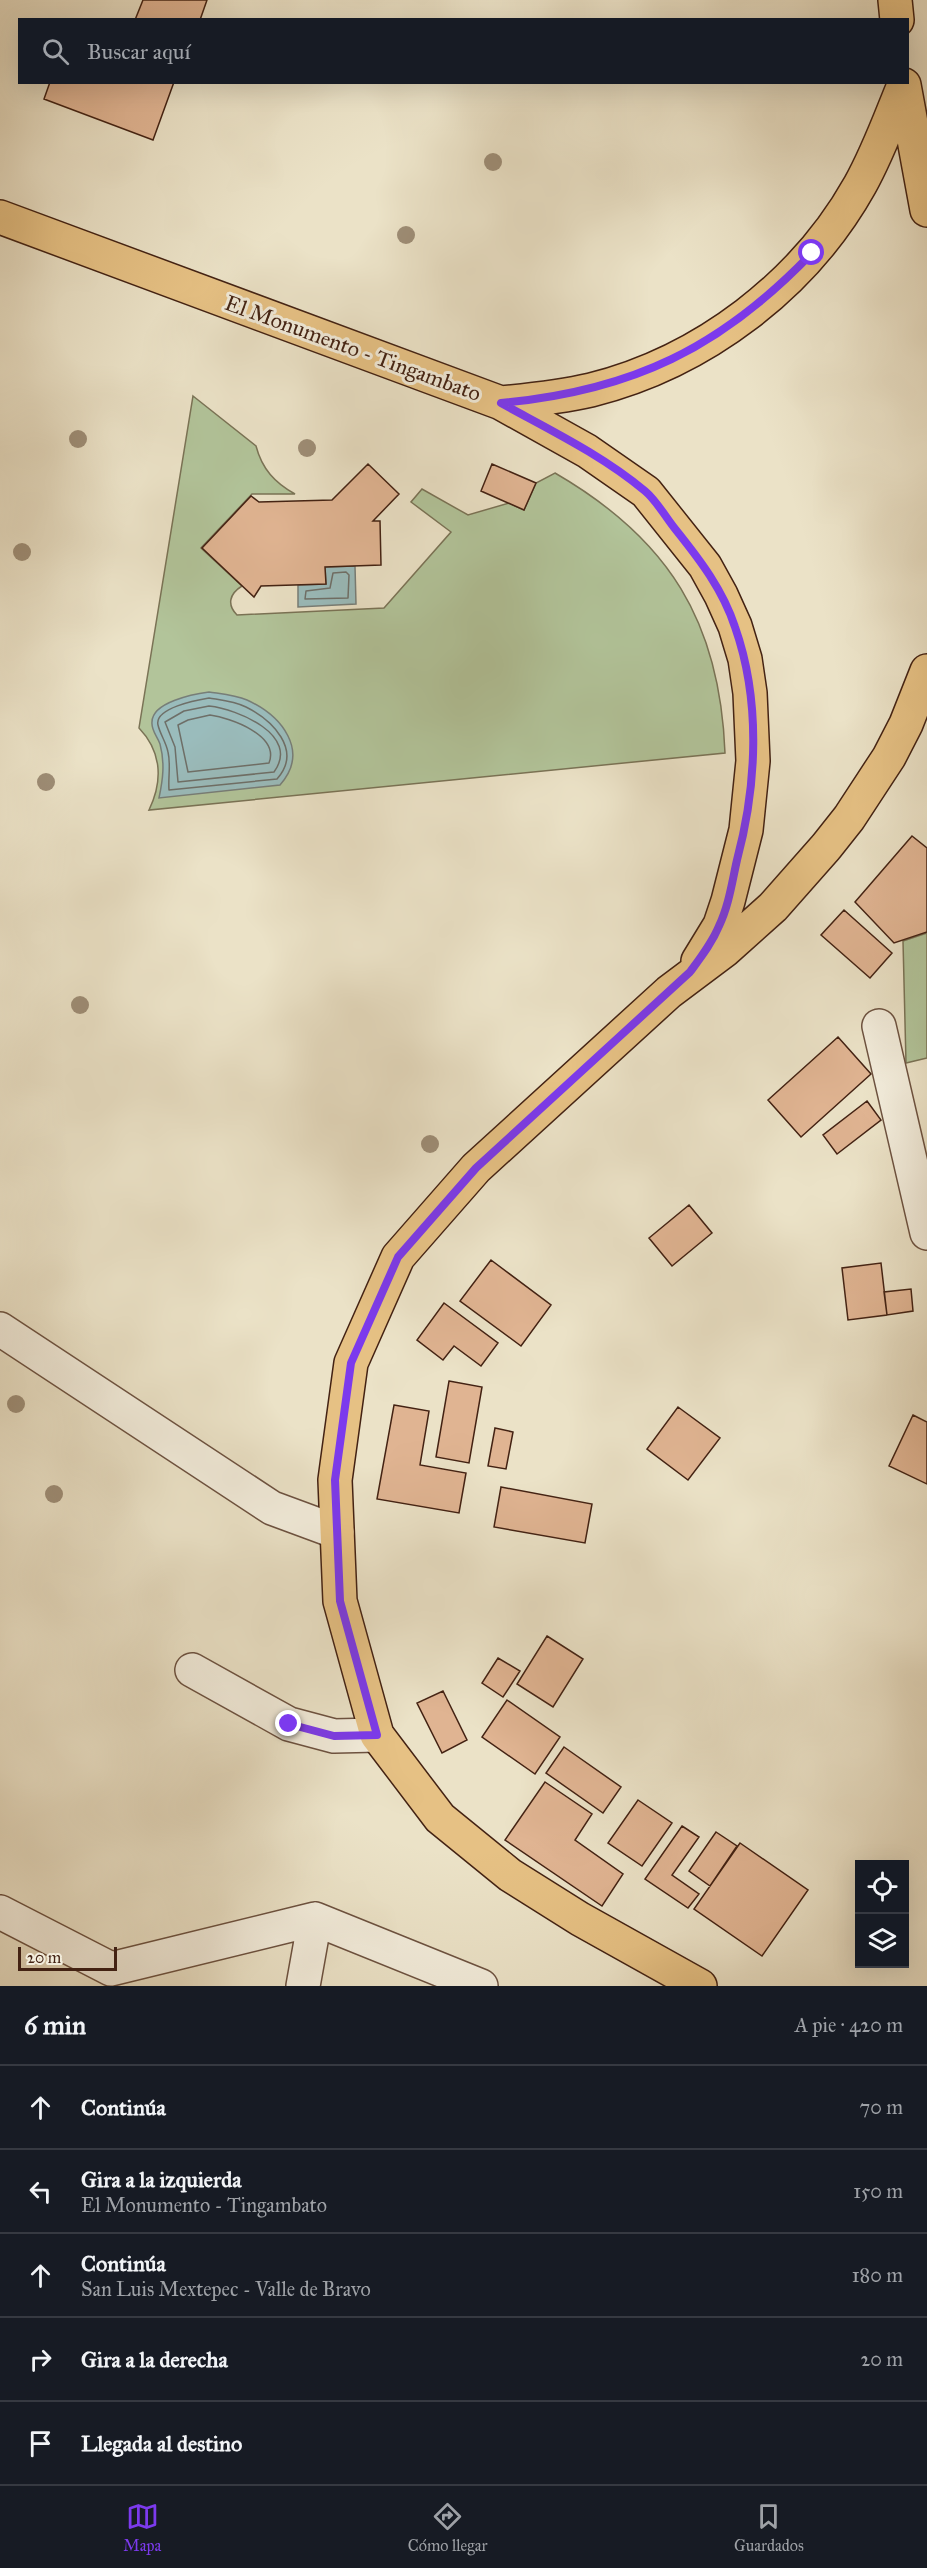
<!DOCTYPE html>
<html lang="es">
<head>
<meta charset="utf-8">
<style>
  :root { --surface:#171b24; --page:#242831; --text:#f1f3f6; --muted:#9ea1a6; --line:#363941; --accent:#7c3aed }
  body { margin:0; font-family:"IM FELL Great Primer",serif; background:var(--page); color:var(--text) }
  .controls { position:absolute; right:18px; bottom:18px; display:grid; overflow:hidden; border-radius:0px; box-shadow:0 6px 24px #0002 }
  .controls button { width:54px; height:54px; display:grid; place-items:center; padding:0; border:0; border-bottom:2px solid var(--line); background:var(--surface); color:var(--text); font:30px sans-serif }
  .scale { position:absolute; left:18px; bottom:15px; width:99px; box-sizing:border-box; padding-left:6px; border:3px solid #432213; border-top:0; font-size:16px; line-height:21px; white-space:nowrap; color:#432213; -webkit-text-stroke:4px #f2ecdb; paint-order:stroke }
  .stop { position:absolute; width:18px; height:18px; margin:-14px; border:4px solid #7c3aed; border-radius:50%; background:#fff }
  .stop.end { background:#7c3aed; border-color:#fff; box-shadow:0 2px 6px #0008 }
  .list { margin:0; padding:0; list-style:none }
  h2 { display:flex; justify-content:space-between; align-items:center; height:78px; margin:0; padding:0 24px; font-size:26px }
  h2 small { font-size:20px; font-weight:400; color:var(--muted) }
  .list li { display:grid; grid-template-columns:39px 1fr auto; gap:18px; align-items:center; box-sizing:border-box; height:84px; padding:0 24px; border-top:2px solid var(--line) }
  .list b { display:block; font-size:22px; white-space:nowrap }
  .list p { margin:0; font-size:20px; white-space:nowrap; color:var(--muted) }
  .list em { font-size:20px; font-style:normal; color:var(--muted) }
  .icon { flex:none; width:33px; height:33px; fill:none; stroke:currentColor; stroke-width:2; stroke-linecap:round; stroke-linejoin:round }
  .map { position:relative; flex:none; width:927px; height:1986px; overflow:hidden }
  .search { position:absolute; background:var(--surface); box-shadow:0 6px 24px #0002; left:18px; right:18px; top:18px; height:66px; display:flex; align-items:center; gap:15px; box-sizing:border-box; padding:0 21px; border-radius:0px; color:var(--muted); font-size:22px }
  .sheet { height:498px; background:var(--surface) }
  nav { display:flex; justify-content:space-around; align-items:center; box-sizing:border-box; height:84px; border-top:2px solid var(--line); background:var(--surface); font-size:16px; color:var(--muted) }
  nav a { display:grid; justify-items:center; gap:3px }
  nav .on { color:var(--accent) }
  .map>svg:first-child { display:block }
  .green { fill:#b2c49a; stroke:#7a7356; stroke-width:1.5 }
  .water { fill:#9abcbc; stroke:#777e78; stroke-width:1.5 }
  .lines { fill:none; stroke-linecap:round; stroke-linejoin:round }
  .shore { stroke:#6e6f68; stroke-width:1.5 }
  .building { fill:#e0b492; stroke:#432213; stroke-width:1.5 }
  .minor-casing { stroke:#6d5240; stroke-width:36 }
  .major-casing { stroke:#432213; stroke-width:36 }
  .minor { stroke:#f2ecdb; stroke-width:33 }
  .major { stroke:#e6c184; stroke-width:33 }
  .tree { fill:#9e8e77 }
  .route { stroke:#7c3aed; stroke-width:8 }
  .labels { text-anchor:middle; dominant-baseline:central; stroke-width:6; stroke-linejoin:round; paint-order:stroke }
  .street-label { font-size:22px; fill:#432213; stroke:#f2ecdb }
</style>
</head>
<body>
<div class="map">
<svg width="927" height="1986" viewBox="0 0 927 1986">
  <rect width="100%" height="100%" fill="#ebe2c7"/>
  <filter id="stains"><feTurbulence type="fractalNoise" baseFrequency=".00333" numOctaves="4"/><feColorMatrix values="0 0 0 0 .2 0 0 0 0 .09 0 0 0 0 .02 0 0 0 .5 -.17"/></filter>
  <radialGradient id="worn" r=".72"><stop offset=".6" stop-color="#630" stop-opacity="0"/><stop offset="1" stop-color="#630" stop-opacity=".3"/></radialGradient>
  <path class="green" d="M193 396 256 446C262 469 275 483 295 494H252L201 548 242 586C229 594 227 605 237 615L384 608 451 532 411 502 422 489 468 515 509 503 524 510 536 483 555 473C669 539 720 622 725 753L149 810C163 781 162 752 139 728Z
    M927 933V1058L906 1063 903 941Z"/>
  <path class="water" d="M355 566 356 604 298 607V585L326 584 325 567Z
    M209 692C222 694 235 695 247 700 282 716 310 751 280 785L159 798C163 779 165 763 160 744 157 736 151 730 152 722 152 702 194 694 209 692Z"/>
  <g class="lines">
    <path class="shore" d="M346 572 349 575 348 598 305 599 306 591 330 588 333 573Z
      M209 698C221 700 234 701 246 707 272 720 303 750 277 779L169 790C168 777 171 765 168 752 166 742 160 734 158 725 154 708 197 700 209 698Z
      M209 706C237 709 301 735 274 772L178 782 175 747 165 722 184 711Z
      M210 715C230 718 280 735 269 763L188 772 178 725 188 720Z"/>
  </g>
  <path class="building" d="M143 0H207L200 20H135Z
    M50 82H174L153 140 44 99Z
    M368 464 399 494 373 521H380L381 565 325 567 326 584 261 586 254 597 202 548 251 496 259 502 332 500Z
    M492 464 536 483 524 510 481 491Z
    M912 836 927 848V932L894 943 855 902Z
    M844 910 892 953 870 978 821 935Z
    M838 1037 871 1074 801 1137 768 1100Z
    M867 1101 881 1120 837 1154 823 1135Z
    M689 1205 712 1233 672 1266 649 1238Z
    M491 1260 551 1305 521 1346 460 1301Z
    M881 1263 887 1315 848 1320 842 1268Z
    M911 1289 913 1311 887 1315 884 1292Z
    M444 1303 498 1343 481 1366 454 1346 443 1360 417 1340Z
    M449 1381 482 1387 469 1463 436 1457Z
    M394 1405 429 1411 420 1465 466 1473 459 1513 377 1499Z
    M678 1407 720 1438 688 1480 647 1449Z
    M913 1415 927 1422V1484L889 1466Z
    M495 1428 513 1432 506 1469 488 1466Z
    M501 1487 592 1504 585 1543 494 1527Z
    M547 1636 583 1659 553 1707 517 1684Z
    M498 1658 520 1671 503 1697 482 1683Z
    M443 1691 467 1740 442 1753 417 1703Z
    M507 1700 560 1737 535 1774 482 1737Z
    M564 1747 621 1787 603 1813 546 1773Z
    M545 1782 592 1814 575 1840 623 1874 602 1906 505 1840Z
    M638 1800 672 1823 642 1866 608 1843Z
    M682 1826 699 1837 672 1875 699 1894 688 1908 645 1879Z
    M716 1832 737 1846 710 1886 689 1871Z
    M740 1843 808 1890 762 1956 694 1909Z"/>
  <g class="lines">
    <defs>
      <path id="minor" d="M879 1026 927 1233
        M0 1329 272 1508 337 1532
        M192 1670 289 1724 334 1736 377 1735
        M0 1912 111 1969 315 1919 481 1986
        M303 1986 315 1919"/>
      <path id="major" d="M895 0 897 20
        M904 85 927 210
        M0 217 501 403 587 451 646 492 705 566 721 595 735 626 745 659 750 693 753 761 746 830 728 901 720 925 698 961
        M501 403C532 400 561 397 591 390 703 362 804 285 860 185 878 153 890 119 904 85
        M700 1986 580 1919 510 1875 440 1818 377 1735 340 1601 335 1480 351 1363 398 1257 476 1168 669 992 725 950 773 907 826 847 849 818 889 757 906 724 927 671"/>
    </defs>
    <use href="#minor" class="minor-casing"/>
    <use href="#major" class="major-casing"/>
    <use href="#minor" class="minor"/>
    <use href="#major" class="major"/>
  </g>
  <g class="tree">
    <circle cx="493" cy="162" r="9"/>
    <circle cx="406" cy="235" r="9"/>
    <circle cx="78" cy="439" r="9"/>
    <circle cx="307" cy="448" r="9"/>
    <circle cx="22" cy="552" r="9"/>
    <circle cx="46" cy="782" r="9"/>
    <circle cx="80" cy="1005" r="9"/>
    <circle cx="430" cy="1144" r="9"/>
    <circle cx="16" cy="1404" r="9"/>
    <circle cx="54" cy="1494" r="9"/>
  </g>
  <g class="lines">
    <path class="route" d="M289 1724 334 1736 377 1735 340 1601 335 1480 351 1363 398 1257 476 1168 690 972C701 957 712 943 719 926 729 905 732 882 737 860 757 785 761 701 735 627 723 590 700 560 676 530 666 518 657 501 645 491 602 455 550 430 501 403 632 391 721 348 812 253"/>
  </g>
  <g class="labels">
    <g class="street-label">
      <text transform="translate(353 348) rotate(20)">El Monumento - Tingambato</text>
    </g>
  </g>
  <rect width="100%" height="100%" filter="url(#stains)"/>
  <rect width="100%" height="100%" fill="url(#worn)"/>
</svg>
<div class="controls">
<button><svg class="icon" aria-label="locate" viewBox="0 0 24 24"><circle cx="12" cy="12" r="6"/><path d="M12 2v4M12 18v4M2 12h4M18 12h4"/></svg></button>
<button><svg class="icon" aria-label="layers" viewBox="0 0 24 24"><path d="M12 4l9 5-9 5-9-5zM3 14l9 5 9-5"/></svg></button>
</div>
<div class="scale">20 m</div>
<div class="stop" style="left:812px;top:253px"></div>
<div class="stop end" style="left:289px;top:1724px"></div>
<div class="search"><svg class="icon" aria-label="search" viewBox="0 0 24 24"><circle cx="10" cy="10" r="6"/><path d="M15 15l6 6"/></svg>Buscar aquí</div>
</div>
<section class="sheet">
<h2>6 min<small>A pie · 420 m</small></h2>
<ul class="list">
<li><svg class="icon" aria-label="ahead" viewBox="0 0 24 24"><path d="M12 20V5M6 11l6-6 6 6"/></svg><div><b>Continúa</b></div><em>70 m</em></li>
<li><svg class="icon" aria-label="left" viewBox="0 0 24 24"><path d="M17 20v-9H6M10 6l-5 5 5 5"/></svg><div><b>Gira a la izquierda</b><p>El Monumento - Tingambato</p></div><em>150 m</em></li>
<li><svg class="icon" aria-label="ahead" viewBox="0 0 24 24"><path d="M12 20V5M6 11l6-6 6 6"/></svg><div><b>Continúa</b><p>San Luis Mextepec - Valle de Bravo</p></div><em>180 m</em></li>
<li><svg class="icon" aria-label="right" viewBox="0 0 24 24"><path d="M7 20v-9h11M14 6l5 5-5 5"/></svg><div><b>Gira a la derecha</b></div><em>20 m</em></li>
<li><svg class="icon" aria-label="arrive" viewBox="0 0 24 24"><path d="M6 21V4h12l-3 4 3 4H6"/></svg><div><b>Llegada al destino</b></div></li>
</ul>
</section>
<nav>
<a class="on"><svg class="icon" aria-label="map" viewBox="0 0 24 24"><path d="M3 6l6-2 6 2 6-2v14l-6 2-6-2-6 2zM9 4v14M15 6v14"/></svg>Mapa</a>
<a><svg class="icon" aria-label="directions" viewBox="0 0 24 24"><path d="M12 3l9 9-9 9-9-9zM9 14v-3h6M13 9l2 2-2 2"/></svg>Cómo llegar</a>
<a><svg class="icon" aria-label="saved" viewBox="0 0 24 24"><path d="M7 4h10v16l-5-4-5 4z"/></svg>Guardados</a>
</nav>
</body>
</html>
